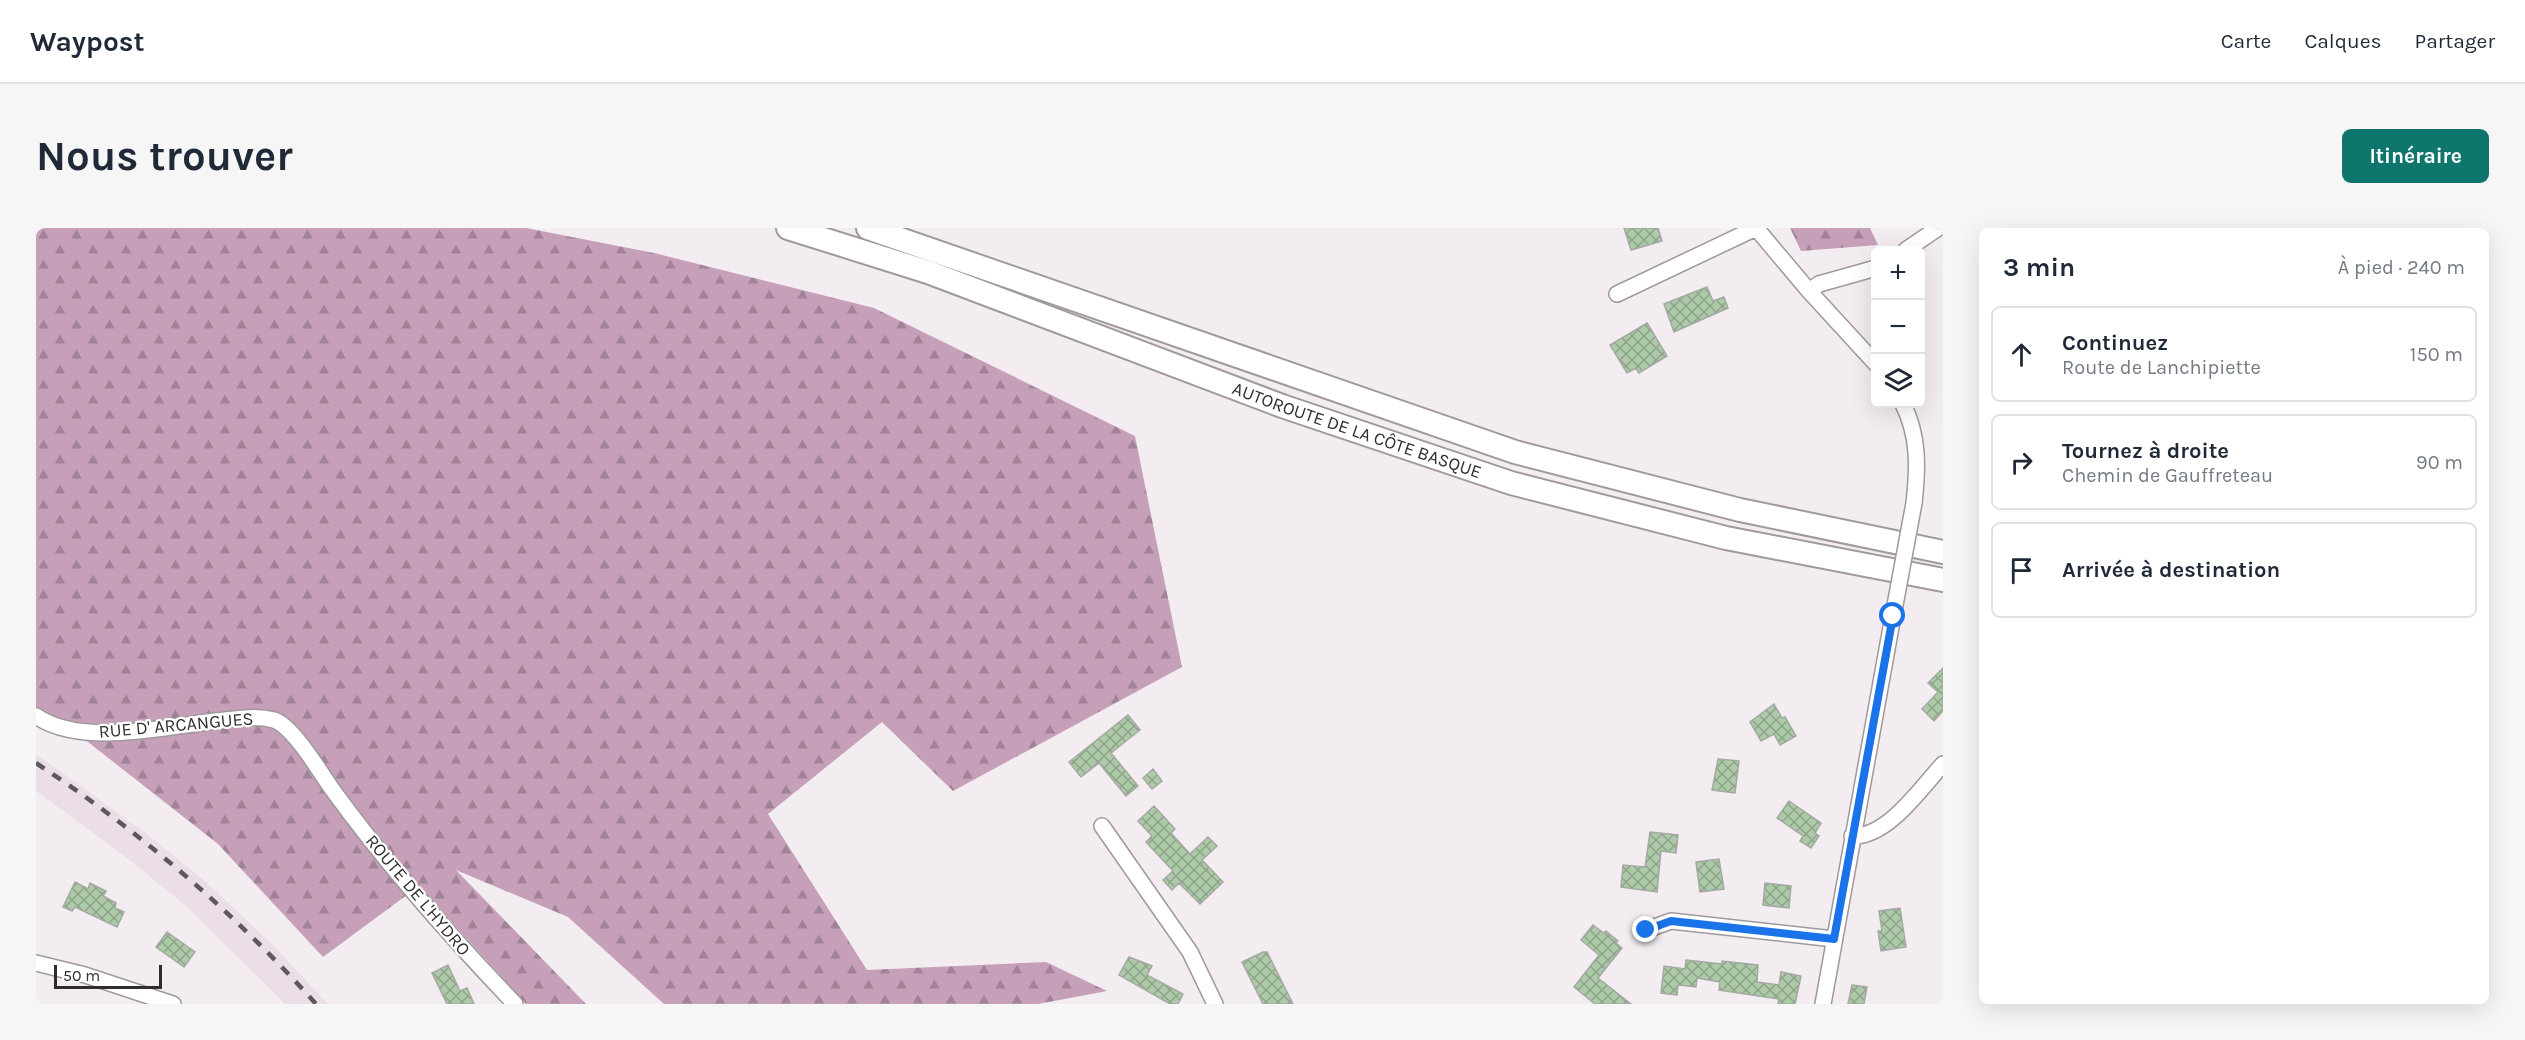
<!DOCTYPE html>
<html lang="fr">
<head>
<meta charset="utf-8">
<style>
  :root { --surface:#fff; --page:#f6f6f7; --text:#1f2937; --muted:#747a83; --line:#e0e1e3; --accent:#0f766e }
  body { margin:0; font-family:Karla,sans-serif; background:var(--page); color:var(--text) }
  .controls { position:absolute; right:18px; top:18px; display:grid; overflow:hidden; border-radius:9px; box-shadow:0 6px 24px #0002 }
  .controls button { width:54px; height:54px; display:grid; place-items:center; padding:0; border:0; border-bottom:2px solid var(--line); background:var(--surface); color:var(--text); font:30px sans-serif }
  .scale { position:absolute; left:18px; bottom:15px; width:108px; box-sizing:border-box; padding-left:6px; border:3px solid #302d2f; border-top:0; font-size:16px; line-height:21px; white-space:nowrap; color:#302d2f; -webkit-text-stroke:4px #fff; paint-order:stroke }
  .stop { position:absolute; width:18px; height:18px; margin:-14px; border:4px solid #1a73e8; border-radius:50%; background:#fff }
  .stop.end { background:#1a73e8; border-color:#fff; box-shadow:0 2px 6px #0008 }
  .list { margin:0; padding:0; list-style:none }
  h2 { display:flex; justify-content:space-between; align-items:center; height:78px; margin:0; padding:0 24px; font-size:26px }
  h2 small { font-size:20px; font-weight:400; color:var(--muted) }
  .list li { display:grid; grid-template-columns:39px 1fr auto; gap:18px; align-items:center; box-sizing:border-box; height:96px; margin:0 12px 12px; padding:0 12px; border:2px solid var(--line); border-radius:9px }
  .list b { display:block; font-size:22px; white-space:nowrap }
  .list p { margin:0; font-size:20px; white-space:nowrap; color:var(--muted) }
  .list em { font-size:20px; font-style:normal; color:var(--muted) }
  .icon { flex:none; width:33px; height:33px; fill:none; stroke:currentColor; stroke-width:2; stroke-linecap:round; stroke-linejoin:round }
  .map { position:relative; flex:none; width:1907px; height:776px; overflow:hidden; border-radius:9px }
  header { display:flex; align-items:center; gap:36px; box-sizing:border-box; height:84px; padding:0 30px; background:var(--surface); border-bottom:2px solid var(--line) }
  header strong { font-size:28px }
  nav { display:flex; gap:33px; margin-inline-start:auto; font-size:21px }
  .intro { display:flex; align-items:center; justify-content:space-between; box-sizing:border-box; height:144px; padding:0 36px }
  h1 { margin:0; font-size:42px }
  .button { padding:15px 27px; border-radius:9px; background:var(--accent); color:#fff; font-size:21px; font-weight:700 }
  main { display:flex; gap:36px; padding:0 36px }
  aside { flex:1; background:var(--surface); border-radius:9px; box-shadow:0 6px 24px #0002 }
  .map>svg:first-child { display:block }
  .built { fill:#ebdee6 }
  .forest { fill:url(#forest-firs) }
  .building { fill:url(#building-cross-hatch); stroke:#a5a9a4; stroke-width:1.5 }
  .lines { fill:none; stroke-linecap:round; stroke-linejoin:round }
  .minor-casing { stroke:#9f999c; stroke-width:18 }
  .highway-casing { stroke:#9f999c; stroke-width:26 }
  .minor { stroke:#fff; stroke-width:15 }
  .highway { stroke:#fff; stroke-width:22 }
  .rail { stroke:#5c585b; stroke-width:4.5; stroke-dasharray:10 10; stroke-linecap:butt }
  .minor-bridge-casing { stroke:#9f999c; stroke-width:18; stroke-linecap:butt }
  .minor-bridge { stroke:#fff; stroke-width:15 }
  .route { stroke:#1a73e8; stroke-width:8 }
  .labels { text-anchor:middle; dominant-baseline:central; stroke-width:4.5; stroke-linejoin:round; paint-order:stroke }
  .street-label { font-size:18px; fill:#302d2f; stroke:#fff }
</style>
</head>
<body>
<header>
<strong>Waypost</strong>
<nav><a>Carte</a><a>Calques</a><a>Partager</a></nav>
</header>
<div class="intro"><h1>Nous trouver</h1><a class="button">Itinéraire</a></div>
<main>
<div class="map">
<svg width="1907" height="776" viewBox="0 0 1907 776">
  <defs>
    <pattern id="forest-firs" width="22" height="20" patternUnits="userSpaceOnUse" patternTransform="scale(1.5)"><rect width="22" height="20" fill="#c6a0b9"/><path d="M5 1l3.5 6h-7zM16 11l3.5 6h-7z" fill="#a18397"/></pattern>
    <pattern id="building-cross-hatch" width="8" height="8" patternUnits="userSpaceOnUse" patternTransform="scale(1.5)"><rect width="8" height="8" fill="#adcaa8"/><path d="M0 0l8 8M0 8l8-8" fill="none" stroke="#8da489"/></pattern>
  </defs>
  <rect width="100%" height="100%" fill="#f3edf1"/>
  <path class="built" d="M0 526 111 606 171 655 239 719 292 776H249L150 678 90 629 0 563Z"/>
  <path class="forest" d="M0 0H490L618 25 838 80 1099 208 1146 439 917 563 846 494 732 586 831 742 1010 734 1071 763 1002 776H628L532 689 420 642 550 776H490L383 658 287 729 182 616 29 496 0 481Z
    M1754 0H1834L1842 17 1765 23Z"/>
  <path class="building" d="M1588 0H1622L1626 13 1595 22Z
    M1671 59 1677 73 1688 69 1692 80 1638 104 1628 76Z
    M1611 95 1631 128 1603 145 1600 140 1591 145 1574 117Z
    M1907 440V483L1898 493 1886 481 1902 464 1892 455Z
    M1738 476 1746 490 1749 489 1760 508 1744 517 1738 506 1725 513 1714 494Z
    M1092 487 1104 502 1075 525 1102 558 1090 568 1063 535 1045 549 1033 534Z
    M1682 531 1703 533 1699 565 1676 562Z
    M1117 541 1126 553 1116 561 1107 550Z
    M1753 573 1785 595 1779 605 1783 608 1775 620 1764 613 1767 608 1741 590Z
    M1118 578 1139 601 1135 605 1154 626 1172 609 1181 618 1166 632 1187 654 1164 676 1143 655 1136 662 1127 652 1137 643 1110 614 1116 608 1102 593Z
    M1614 604 1642 607 1640 625 1625 623 1621 664 1585 659 1587 637 1609 639Z
    M1683 631 1688 661 1664 664 1660 634Z
    M39 654 52 661 54 655 70 663 67 668 80 675 79 680 88 684 81 699 39 679 36 683 27 679Z
    M1729 655 1755 658 1753 680 1727 677Z
    M1864 680 1870 719 1845 723 1842 703H1846L1843 683Z
    M1557 697 1568 705 1570 703 1582 713 1580 715 1586 720 1562 750 1595 776H1559L1538 759 1563 727 1545 712Z
    M131 704 159 724 148 739 120 719Z
    M1227 724H1231L1257 776H1227L1206 734Z
    M1093 729 1116 738 1111 747 1147 766 1142 776H1134L1083 747Z
    M1650 732 1686 736V733L1722 737 1721 754 1743 757 1745 744 1765 748 1759 776H1742L1743 771 1683 762 1684 754 1661 750 1660 759 1642 757 1641 767 1625 765 1628 738 1649 741Z
    M412 737 424 763 431 760 438 776H411L396 745Z
    M1816 757 1831 759 1828 776H1812Z"/>
  <g class="lines">
    <defs>
      <path id="minor" d="M1720 0 1773 63 1840 136
        M1870 22 1902 0
        M1773 63 1783 56 1840 40
        M1581 66 1720 0
        M1867 176C1883 208 1882 240 1878 275
        M0 488C45 519 127 499 179 493 198 491 219 487 238 492 257 498 284 544 296 561 351 637 414 708 479 776
        M1066 598 1154 724 1179 776
        M1816 608C1851 610 1885 560 1907 536
        M1610 702 1635 693 1798 711
        M0 735 49 747 137 776
        M1787 776 1857 388"/>
      <g id="highway">
        <path id="s1" d="M752 0 892 44 1246 178 1475 255 1690 310 1907 352"/>
        <path d="M832 0 1479 224 1704 282 1907 324"/>
      </g>
    </defs>
    <use href="#minor" class="minor-casing"/>
    <use href="#highway" class="highway-casing"/>
    <use href="#minor" class="minor"/>
    <use href="#highway" class="highway"/>
    <path class="rail" d="M0 535C102 602 199 685 280 776"/>
    <defs>
      <path id="minor-bridge" d="M1857 388 1878 275"/>
    </defs>
    <use href="#minor-bridge" class="minor-bridge-casing"/>
    <use href="#minor-bridge" class="minor-bridge"/>
  </g>
  <g class="lines">
    <path class="route" d="M1610 702 1635 693 1798 711 1857 388"/>
  </g>
  <g class="labels">
    <g class="street-label">
      <text stroke="none"><textPath href="#s1" startOffset="604">AUTOROUTE DE LA CÔTE BASQUE</textPath></text>
      <text transform="translate(140 497) rotate(-5)">RUE D' ARCANGUES</text>
      <text transform="translate(382 667) rotate(50)">ROUTE DE L'HYDRO</text>
    </g>
  </g>
</svg>
<div class="controls">
<button>+</button>
<button>−</button>
<button><svg class="icon" aria-label="layers" viewBox="0 0 24 24"><path d="M12 4l9 5-9 5-9-5zM3 14l9 5 9-5"/></svg></button>
</div>
<div class="scale">50 m</div>
<div class="stop" style="left:1857px;top:388px"></div>
<div class="stop end" style="left:1610px;top:702px"></div>
</div>
<aside>
<h2>3 min<small>À pied · 240 m</small></h2>
<ul class="list">
<li><svg class="icon" aria-label="ahead" viewBox="0 0 24 24"><path d="M12 20V5M6 11l6-6 6 6"/></svg><div><b>Continuez</b><p>Route de Lanchipiette</p></div><em>150 m</em></li>
<li><svg class="icon" aria-label="right" viewBox="0 0 24 24"><path d="M7 20v-9h11M14 6l5 5-5 5"/></svg><div><b>Tournez à droite</b><p>Chemin de Gauffreteau</p></div><em>90 m</em></li>
<li><svg class="icon" aria-label="arrive" viewBox="0 0 24 24"><path d="M6 21V4h12l-3 4 3 4H6"/></svg><div><b>Arrivée à destination</b></div></li>
</ul>
</aside>
</main>
</body>
</html>
